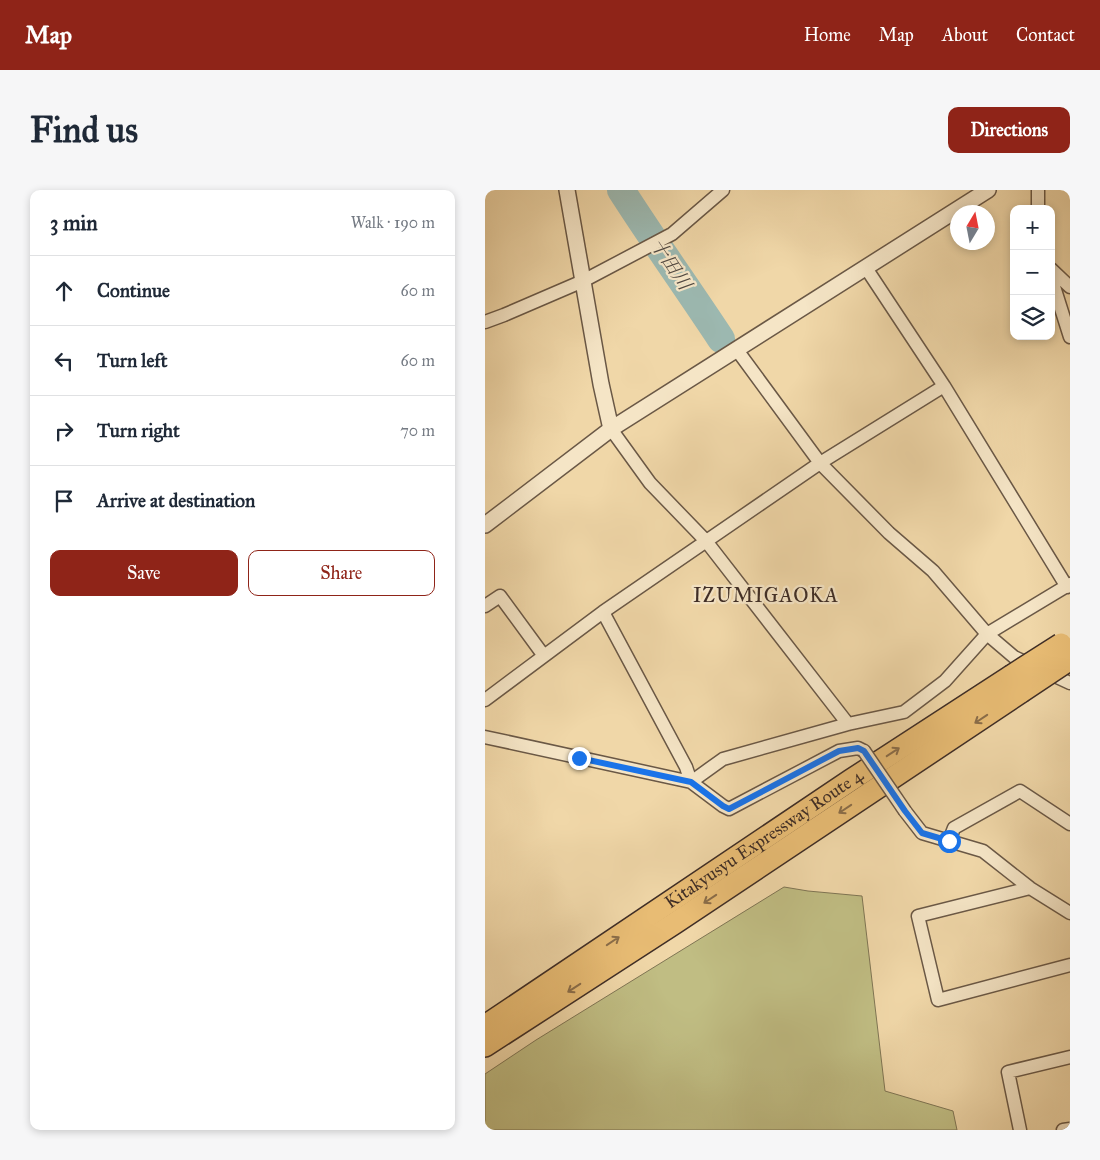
<!DOCTYPE html>
<html lang="en">
<head>
<meta charset="utf-8">
<style>
  :root { --surface:#fff; --page:#f6f6f7; --text:#1f2937; --muted:#747a83; --line:#e0e1e3; --accent:#8f2418 }
  body { margin:0; font-family:"IM FELL Great Primer","Noto Serif JP",serif; background:var(--page); color:var(--text) }
  .controls { position:absolute; right:15px; top:15px; display:grid; overflow:hidden; border-radius:10px; box-shadow:0 2px 8px #0003 }
  .controls button { width:45px; height:45px; display:grid; place-items:center; padding:0; border:0; border-bottom:1px solid var(--line); background:var(--surface); color:var(--text); font:25px sans-serif }
  .compass { position:absolute; left:465px; top:15px; width:45px; height:45px; border-radius:50%; background:var(--surface); box-shadow:0 2px 8px #0003; rotate:10deg }
  .stop { position:absolute; width:15px; height:15px; margin:-11px; border:4px solid #1a73e8; border-radius:50%; background:#fff }
  .stop.end { background:#1a73e8; border-color:#fff; box-shadow:0 1px 5px #0008 }
  .list { margin:0; padding:0; list-style:none }
  h2 { display:flex; justify-content:space-between; align-items:center; height:65px; margin:0; padding:0 20px; font-size:21px }
  h2 small { font-size:16px; font-weight:400; color:var(--muted) }
  .list li { display:grid; grid-template-columns:32px 1fr auto; gap:15px; align-items:center; box-sizing:border-box; height:70px; padding:0 20px; border-top:1px solid var(--line) }
  .list b { display:block; font-size:19px; white-space:nowrap }
  .list em { font-size:16px; font-style:normal; color:var(--muted) }
  .actions { display:flex; gap:10px; padding:15px 20px }
  .actions a { flex:1; padding:11px 0; border:1px solid var(--accent); border-radius:10px; text-align:center; font-size:18px; color:var(--accent) }
  .actions .main { background:var(--accent); color:#fff }
  .icon { flex:none; width:28px; height:28px; fill:none; stroke:currentColor; stroke-width:2; stroke-linecap:round; stroke-linejoin:round }
  .map { position:relative; flex:none; width:585px; height:940px; overflow:hidden; border-radius:10px }
  header { display:flex; align-items:center; gap:30px; box-sizing:border-box; height:70px; padding:0 25px; background:var(--accent); color:#fff }
  header strong { font-size:24px }
  nav { display:flex; gap:28px; margin-inline-start:auto; font-size:18px }
  .intro { display:flex; align-items:center; justify-content:space-between; box-sizing:border-box; height:120px; padding:0 30px }
  h1 { margin:0; font-size:35px }
  .button { padding:12px 22px; border-radius:10px; background:var(--accent); color:#fff; font-size:18px; font-weight:700 }
  main { display:flex; gap:30px; padding:0 30px }
  aside { flex:1; background:var(--surface); border-radius:10px; box-shadow:0 2px 8px #0003 }
  .map>svg:first-child { display:block }
  .green { fill:#c0bd83; stroke:#7f7554 }
  .lines { fill:none; stroke-linecap:round; stroke-linejoin:round }
  .river { stroke:#9cb8b0; stroke-width:28 }
  .minor-casing { stroke:#6a5846; stroke-width:15 }
  .tertiary-casing { stroke:#6a5846; stroke-width:18 }
  .motorway-casing { stroke:#3e2d26; stroke-width:24 }
  .minor { stroke:#f5e5c6; stroke-width:12 }
  .tertiary { stroke:#f5e5c6; stroke-width:15 }
  .motorway { stroke:#e8bc74; stroke-width:21 }
  .minor-bridge-casing { stroke:#6a5846; stroke-width:15; stroke-linecap:butt }
  .motorway-bridge-casing { stroke:#3e2d26; stroke-width:24; stroke-linecap:butt }
  .minor-bridge { stroke:#f5e5c6; stroke-width:12 }
  .motorway-bridge { stroke:#e8bc74; stroke-width:21 }
  .oneway { stroke:#8a6d49 }
  .route { stroke:#1a73e8; stroke-width:6 }
  .labels { text-anchor:middle; dominant-baseline:central; stroke-width:4.5; stroke-linejoin:round; paint-order:stroke }
  .street-label { font-size:18px; fill:#3e2d26; stroke:#f5e5c6 }
  .water-label { font-size:19px; font-style:italic; fill:#514942; stroke:#f5e5c6 }
  .quarter-label { font-size:20px; letter-spacing:1px; fill:#3e2d26; stroke:#f5e5c6 }
</style>
</head>
<body>
<header>
<strong>Map</strong>
<nav><a>Home</a><a>Map</a><a>About</a><a>Contact</a></nav>
</header>
<div class="intro"><h1>Find us</h1><a class="button">Directions</a></div>
<main>
<aside>
<h2>3 min<small>Walk · 190 m</small></h2>
<ul class="list">
<li><svg class="icon" aria-label="ahead" viewBox="0 0 24 24"><path d="M12 20V5M6 11l6-6 6 6"/></svg><div><b>Continue</b></div><em>60 m</em></li>
<li><svg class="icon" aria-label="left" viewBox="0 0 24 24"><path d="M17 20v-9H6M10 6l-5 5 5 5"/></svg><div><b>Turn left</b></div><em>60 m</em></li>
<li><svg class="icon" aria-label="right" viewBox="0 0 24 24"><path d="M7 20v-9h11M14 6l5 5-5 5"/></svg><div><b>Turn right</b></div><em>70 m</em></li>
<li><svg class="icon" aria-label="arrive" viewBox="0 0 24 24"><path d="M6 21V4h12l-3 4 3 4H6"/></svg><div><b>Arrive at destination</b></div></li>
</ul>
<div class="actions"><a class="main">Save</a><a>Share</a></div>
</aside>
<div class="map">
<svg width="585" height="940" viewBox="0 0 585 940">
  <rect width="100%" height="100%" fill="#f0d7a8"/>
  <filter id="stains"><feTurbulence type="fractalNoise" baseFrequency=".004" numOctaves="4"/><feColorMatrix values="0 0 0 0 .2 0 0 0 0 .09 0 0 0 0 .02 0 0 0 .5 -.17"/></filter>
  <radialGradient id="worn" r=".72"><stop offset=".6" stop-color="#630" stop-opacity="0"/><stop offset="1" stop-color="#630" stop-opacity=".3"/></radialGradient>
  <path class="green" d="M299 697 323 701 377 706 400 901 468 921 472 940H0V884L51 850Z"/>
  <g class="lines">
    <path class="river" d="M136 0C168 50 203 99 236 149"/>
    <defs>
      <path id="minor" d="M553 0V19
        M381 78 459 196 582 397
        M566 79 585 97
        M566 87 585 147
        M0 132 19 125 98 91 187 44 238 0
        M252 160 335 273 404 343 448 381 502 444 529 467 585 493
        M126 239 165 293 221 351 363 534
        M0 416 15 406 59 466
        M118 422 201 577 206 592
        M0 510 118 422 335 273 459 196
        M0 547 206 592 238 616 244 619 354 561 373 558 379 561
        M206 592 238 569 363 534 419 522 460 491 502 444 585 394
        M420 621 437 643 498 661 545 698 585 723
        M464 651 469 638 535 601 585 634
        M545 698 433 726 453 810 585 775
        M535 940 523 882 585 867
        M578 940 585 939"/>
      <path id="tertiary" d="M82 0 116 194 126 239
        M0 335 126 239 503 0"/>
      <g id="motorway">
        <path id="s1" d="M0 836 366 590 526 486"/>
        <path d="M0 856 190 733 536 502"/>
      </g>
    </defs>
    <use href="#minor" class="minor-casing"/>
    <use href="#tertiary" class="tertiary-casing"/>
    <use href="#motorway" class="motorway-casing"/>
    <use href="#minor" class="minor"/>
    <use href="#tertiary" class="tertiary"/>
    <use href="#motorway" class="motorway"/>
    <defs>
      <path id="minor-bridge" d="M379 561 420 621"/>
      <path id="motorway-bridge" d="M526 486 576 454
        M536 502 584 470"/>
    </defs>
    <use href="#minor-bridge" class="minor-bridge-casing"/>
    <use href="#motorway-bridge" class="motorway-bridge-casing"/>
    <use href="#minor-bridge" class="minor-bridge"/>
    <use href="#motorway-bridge" class="motorway-bridge"/>
  </g>
  <defs><path id="oneway-shaft" d="M-6 0H5M1.5-3L5.5 0L1.5 3" fill="none" stroke-width="1.6" stroke-linecap="round" stroke-linejoin="round" transform="scale(1.25)"/></defs>
  <g class="oneway">
    <use href="#oneway-shaft" transform="translate(496 529) rotate(146)"/>
    <use href="#oneway-shaft" transform="translate(408 562) rotate(-33)"/>
    <use href="#oneway-shaft" transform="translate(360 619) rotate(146)"/>
    <use href="#oneway-shaft" transform="translate(225 709) rotate(146)"/>
    <use href="#oneway-shaft" transform="translate(128 751) rotate(-34)"/>
    <use href="#oneway-shaft" transform="translate(89 798) rotate(147)"/>
  </g>
  <g class="lines">
    <path class="route" d="M94 568 206 592 238 616 244 619 354 561 373 558 379 561 420 621 437 643 464 651"/>
  </g>
  <g class="labels">
    <g class="street-label">
      <text stroke="none"><textPath href="#s1" startOffset="336">Kitakyusyu Expressway Route 4</textPath></text>
    </g>
    <g class="water-label">
      <text transform="translate(186 74) rotate(56)">十田川</text>
    </g>
    <g class="quarter-label">
      <text x="281" y="405">IZUMIGAOKA</text>
    </g>
  </g>
  <rect width="100%" height="100%" filter="url(#stains)"/>
  <rect width="100%" height="100%" fill="url(#worn)"/>
</svg>
<div class="controls">
<button>+</button>
<button>−</button>
<button><svg class="icon" aria-label="layers" viewBox="0 0 24 24"><path d="M12 4l9 5-9 5-9-5zM3 14l9 5 9-5"/></svg></button>
</div>
<svg class="compass" viewBox="-18 -18 36 36"><path d="M0-13l5 13h-10z" fill="#e53935"/><path d="M0 13l5-13h-10z" fill="#747a83"/></svg>
<div class="stop" style="left:464px;top:651px"></div>
<div class="stop end" style="left:94px;top:568px"></div>
</div>
</main>
</body>
</html>
